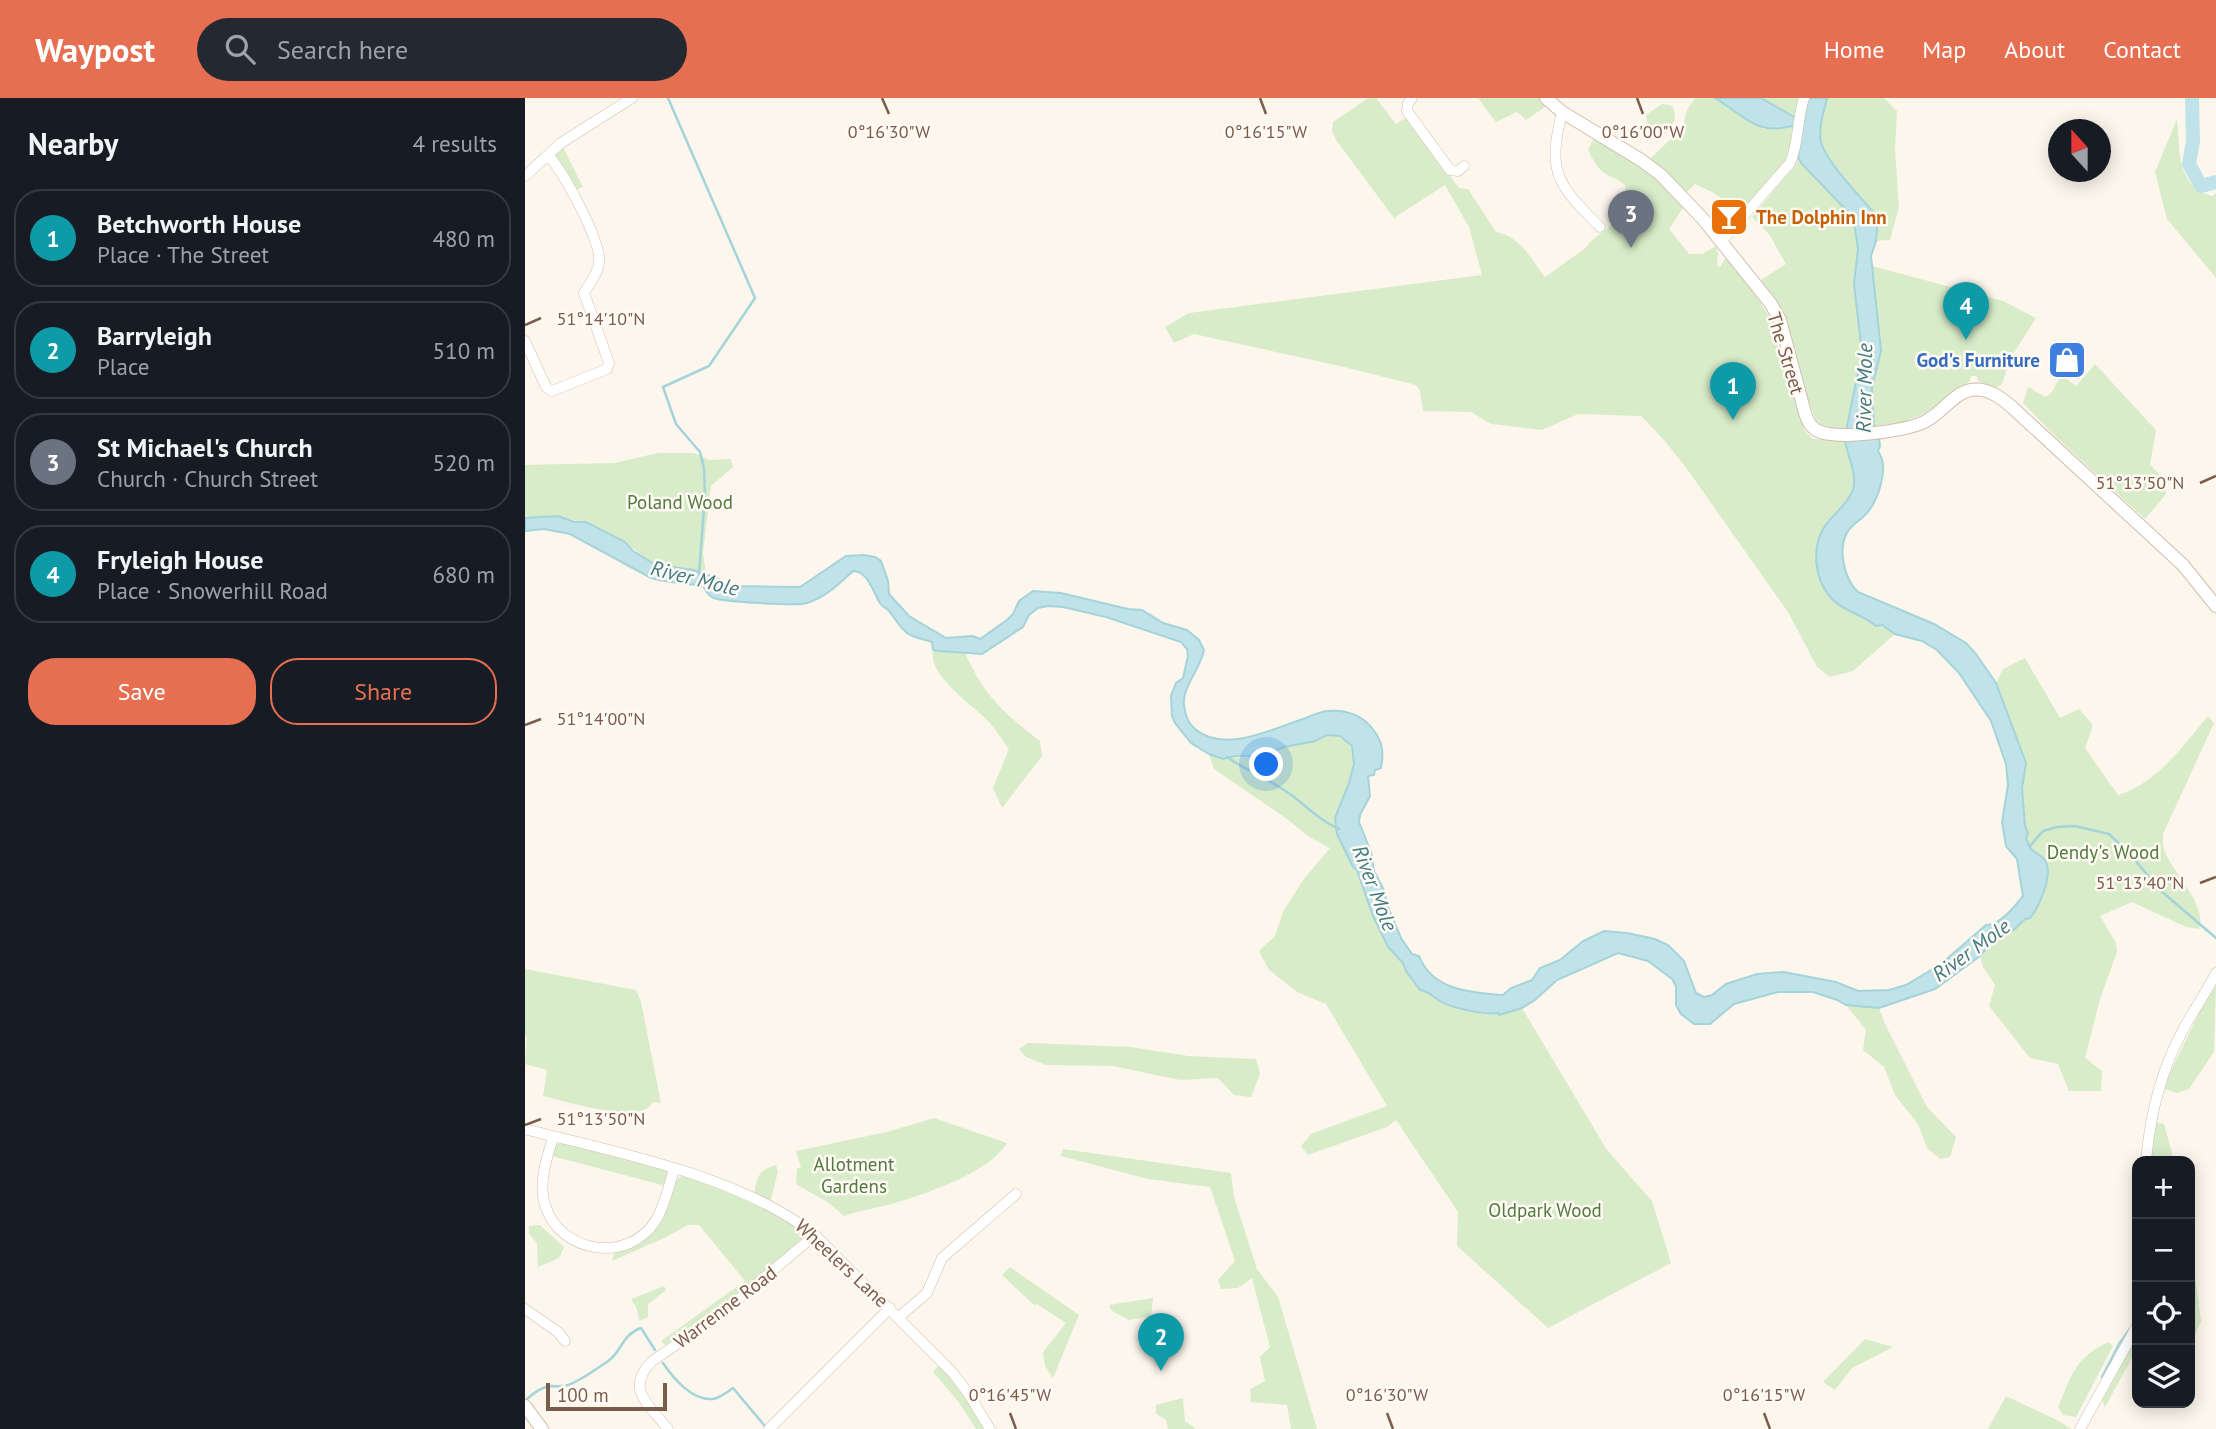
<!DOCTYPE html>
<html lang="en">
<head>
<meta charset="utf-8">
<style>
  :root { --surface:#171b24; --page:#242831; --text:#f1f3f6; --muted:#9ea1a6; --line:#363941; --accent:#e76f51 }
  body { margin:0; font-family:"PT Sans",sans-serif; background:var(--page); color:var(--text) }
  .controls { position:absolute; right:21px; bottom:21px; display:grid; overflow:hidden; border-radius:14px; box-shadow:0 4px 18px #0003 }
  .controls button { width:63px; height:63px; display:grid; place-items:center; padding:0; border:0; border-bottom:2px solid var(--line); background:var(--surface); color:var(--text); font:35px sans-serif }
  .compass { position:absolute; left:1523px; top:21px; width:63px; height:63px; border-radius:50%; background:var(--surface); box-shadow:0 4px 18px #0003; rotate:339deg }
  .scale { position:absolute; left:21px; bottom:18px; width:121px; box-sizing:border-box; padding-left:7px; border:4px solid #7a5c4d; border-top:0; font-size:19px; line-height:24px; white-space:nowrap; color:#7a5c4d; -webkit-text-stroke:5px #fffaf3; paint-order:stroke }
  .you { position:absolute; left:742px; top:667px; width:24px; height:24px; margin:-18px; border:5px solid #fff; border-radius:50%; background:#1a73e8; box-shadow:0 0 0 10px #1a73e833 }
  .badge { display:grid; place-items:center; width:46px; height:46px; border-radius:50%; background:var(--accent); color:#fff; font-size:23px; font-weight:700 }
  .pin { position:absolute; translate:-50% -58px; filter:drop-shadow(0 2px 4px #0008) }
  .pin::after { content:''; position:absolute; top:37px; width:24px; height:21px; background:inherit; clip-path:polygon(0 0,100% 0,50% 100%) }
  .list { margin:0; padding:0; list-style:none }
  h2 { display:flex; justify-content:space-between; align-items:center; height:91px; margin:0; padding:0 28px; font-size:30px }
  h2 small { font-size:23px; font-weight:400; color:var(--muted) }
  .list li { display:grid; grid-template-columns:46px 1fr auto; gap:21px; align-items:center; box-sizing:border-box; height:98px; margin:0 14px 14px; padding:0 14px; border:2px solid var(--line); border-radius:28px }
  .list b { display:block; font-size:26px; white-space:nowrap }
  .list p { margin:0; font-size:23px; white-space:nowrap; color:var(--muted) }
  .list em { font-size:23px; font-style:normal; color:var(--muted) }
  .actions { display:flex; gap:14px; padding:21px 28px }
  .actions a { flex:1; padding:16px 0; border:2px solid var(--accent); border-radius:28px; text-align:center; font-size:24px; color:var(--accent) }
  .actions .main { background:var(--accent); color:#fff }
  .icon { flex:none; width:38px; height:38px; fill:none; stroke:currentColor; stroke-width:2; stroke-linecap:round; stroke-linejoin:round }
  .map { position:relative; flex:none; width:1691px; height:1331px; overflow:hidden }
  header { display:flex; align-items:center; gap:42px; box-sizing:border-box; height:98px; padding:0 35px; background:var(--accent); color:#fff }
  header strong { font-size:33px }
  nav { display:flex; gap:38px; margin-inline-start:auto; font-size:24px }
  .search { width:490px; height:63px; background:var(--page); display:flex; align-items:center; gap:18px; box-sizing:border-box; padding:0 24px; border-radius:38px; color:var(--muted); font-size:26px }
  main { display:flex }
  aside { flex:1; background:var(--surface) }
  .map>svg:first-child { display:block }
  .green { fill:#d8ecc9 }
  .water { fill:#bfe3e8; stroke:#a5d3da; stroke-width:2 }
  .lines { fill:none; stroke-linecap:round; stroke-linejoin:round }
  .stream { stroke:#a5d3da; stroke-width:2.5 }
  .river { stroke:#bfe3e8; stroke-width:14 }
  .minor-casing { stroke:#d1beb0; stroke-width:11 }
  .tertiary-casing { stroke:#d1beb0; stroke-width:14 }
  .minor { stroke:#fff; stroke-width:10 }
  .tertiary { stroke:#fff; stroke-width:12 }
  .ticks { fill:none; stroke:#7a5c4d; stroke-width:2.5 }
  .labels { text-anchor:middle; dominant-baseline:central; stroke-width:5; stroke-linejoin:round; paint-order:stroke }
  .food-label { font-size:19px; font-weight:bold; fill:#c56008; stroke:#fffaf3; text-anchor:start }
  .street-label { font-size:19px; fill:#7a5c4d; stroke:#fffaf3 }
  .shop-label { font-size:19px; font-weight:bold; fill:#366cbe; stroke:#fffaf3; text-anchor:end }
  .park-label { font-size:19px; fill:#537a41; stroke:#fffaf3 }
  .water-label { font-size:21px; font-style:italic; fill:#437c86; stroke:#fffaf3 }
  .ticks-label { font-size:18px; text-anchor:middle; fill:#7a5c4d; stroke:#fffaf3; stroke-width:5; stroke-linejoin:round; paint-order:stroke }
</style>
</head>
<body>
<header>
<strong>Waypost</strong>
<div class="search"><svg class="icon" aria-label="search" viewBox="0 0 24 24"><circle cx="10" cy="10" r="6"/><path d="M15 15l6 6"/></svg>Search here</div>
<nav><a>Home</a><a>Map</a><a>About</a><a>Contact</a></nav>
</header>
<main>
<aside>
<h2>Nearby<small>4 results</small></h2>
<ul class="list">
<li><span class="badge" style="background:#0f9aa8">1</span><div><b>Betchworth House</b><p>Place · The Street</p></div><em>480 m</em></li>
<li><span class="badge" style="background:#0f9aa8">2</span><div><b>Barryleigh</b><p>Place</p></div><em>510 m</em></li>
<li><span class="badge" style="background:#6b7280">3</span><div><b>St Michael's Church</b><p>Church · Church Street</p></div><em>520 m</em></li>
<li><span class="badge" style="background:#0f9aa8">4</span><div><b>Fryleigh House</b><p>Place · Snowerhill Road</p></div><em>680 m</em></li>
</ul>
<div class="actions"><a class="main">Save</a><a>Share</a></div>
</aside>
<div class="map">
<svg width="1691" height="1331" viewBox="0 0 1691 1331">
  <rect width="100%" height="100%" fill="#fdf6ec"/>
  <path class="green" d="M843 0H851L871 26 881 20 934 90 943 91 971 134C996 139 1005 160 1020 179L1062 149 1064 145 1101 115 1097 108 1101 88C1094 81 1088 80 1081 76 1072 71 1067 60 1063 52L1069 40 1120 70 1160 107 1144 131 1164 156H1177L1191 148 1193 156 1192 167 1195 169 1200 161H1203L1234 196 1232 199 1248 225 1256 264 1280 333 1288 341 1320 342C1321 353 1327 363 1328 374 1332 403 1305 418 1294 442L1346 523 1370 536 1328 573 1305 579 1292 569 1263 514 1162 371 1139 342 1116 318 1053 316 1017 332 966 326 946 314 898 313 895 293 891 287 815 268 669 236 649 245 640 229 664 215 957 177 944 129 920 87 869 120 811 42 807 33 808 24Z
    M953 0H1017L1023 7 1001 22 992 14 971 24Z
    M1170 0H1190L1238 31 1271 27 1265 60 1218 116 1189 95 1170 86 1160 96 1124 62 1158 29 1162 12Z
    M1236 0H1277L1271 20Z
    M1302 0H1359L1372 13 1370 52 1374 109 1365 142 1351 143 1353 119C1338 102 1301 64 1296 44 1293 29 1299 14 1302 0Z
    M1137 6 1145 7 1149 11 1150 23 1133 43 1123 29 1121 17Z
    M1652 21C1655 52 1651 89 1687 98L1691 95V180L1642 121 1630 74Z
    M38 49 58 89 51 92 28 58Z
    M1273 58 1276 65 1324 115 1330 131 1333 151 1329 186 1337 255 1321 333 1299 330 1291 322 1277 286 1257 214 1236 182 1261 166 1244 136 1227 119 1271 66Z
    M1347 168 1478 203 1511 220 1485 261 1477 286 1471 290 1453 283 1452 278H1446L1445 283 1399 316 1374 325 1349 328 1347 289 1356 253Z
    M1570 266 1631 332 1625 366 1639 382 1641 396 1620 421 1531 339 1498 305 1503 289 1521 299 1527 294 1536 277 1551 288Z
    M133 355H170L184 362 206 361 208 369 186 388 178 455 181 476C165 470 148 473 133 467 119 462 110 450 97 443 67 425 35 414 0 420V367L89 365Z
    M408 552 440 555C460 599 478 614 515 643L517 658 477 710 468 690 484 651C477 642 471 632 464 624 447 606 403 578 408 552Z
    M1500 560 1535 620 1554 611 1568 627 1560 650 1593 697C1631 686 1658 648 1683 618L1689 625 1638 736C1638 742 1637 748 1640 754 1648 774 1683 809 1674 831L1661 829 1607 804 1575 818 1591 845 1592 854 1575 901 1560 960 1577 973 1576 993H1544L1533 966 1505 960 1464 908 1470 887 1458 869 1455 858C1466 848 1491 824 1505 820 1519 803 1518 789 1523 769L1507 752 1501 741 1503 735 1500 728 1497 690 1501 665 1471 585 1478 571Z
    M802 637 815 638 828 648 829 666 822 694 810 720 812 736 828 769 832 772 848 818 863 849 878 865 881 873 917 905 958 915H973L975 917 997 910 1082 1052 1127 1103 1146 1165 1023 1230 932 1148 933 1114 871 1022 862 1029 783 1057 776 1048 786 1036 862 1008 801 906 772 894 744 872 734 853 750 838 758 814 778 782 805 750 784 739 762 721 689 671 684 656C696 660 721 661 733 659 742 658 751 651 759 649 775 646 788 644 802 637Z
    M0 871 111 892 116 904 136 1005 129 1004C126 1006 124 1010 121 1011 103 1022 38 1003 18 998L22 972 0 966 2 939 0 938Z
    M1691 887 1689 954 1664 991 1652 995 1639 991 1642 981 1676 911Z
    M1321 907 1354 910 1360 926 1402 1009 1431 1039 1425 1059 1415 1061 1402 1050 1393 1026 1370 997 1359 969 1338 952 1341 932Z
    M503 945 606 949 663 958 731 961 735 976 726 999 709 997 693 980 655 982 588 968 521 967 501 959 494 951Z
    M409 1020 482 1045C463 1076 396 1098 362 1107 347 1111 333 1113 319 1118L304 1105 271 1086 272 1071 276 1069 271 1053 362 1034Z
    M1630 1024 1639 1026 1649 1063H1626Z
    M39 1045 141 1072 144 1075 141 1088 27 1058 32 1046Z
    M538 1051 706 1075 709 1099 732 1171 753 1199 792 1331H766L762 1307 726 1304 725 1291 740 1283 735 1259 745 1249 727 1180 713 1190 696 1191 693 1182 710 1163 685 1089 623 1081 536 1058Z
    M251 1067 253 1073 246 1102 229 1096C233 1078 232 1073 251 1067Z
    M156 1078C201 1090 239 1110 279 1132L280 1137 278 1143 200 1207 140 1247 136 1243 220 1183 174 1127H163L139 1140 87 1163 89 1156C104 1146 119 1145 133 1129 145 1114 141 1089 156 1078Z
    M15 1127 39 1149 34 1160 13 1169 12 1145 4 1136V1128Z
    M1665 1138 1676 1223 1670 1237 1665 1243Z
    M485 1169 554 1217 528 1280 520 1268 518 1254 541 1225 512 1206 509 1207 477 1177Z
    M139 1188 141 1192 123 1206V1219L114 1223 112 1211 106 1201Z
    M628 1200 626 1218 604 1222 587 1213 584 1207Z
    M1612 1237V1251L1580 1309 1577 1301 1582 1288Z
    M1340 1241 1368 1249 1327 1270 1310 1292 1298 1284Z
    M1584 1244 1588 1248 1551 1319 1538 1317 1533 1309C1546 1278 1551 1258 1584 1244Z
    M414 1267 441 1297 462 1331H451L433 1303 408 1274Z
    M1481 1298 1534 1323 1546 1331H1463Z
    M658 1300 660 1323 671 1331H643L641 1322 631 1316V1307Z"/>
  <path class="water" d="M1190 0H1236L1271 20V27C1232 39 1221 19 1190 0Z
    M1283 0H1302C1299 14 1293 29 1296 44 1301 64 1338 102 1353 119L1351 143 1346 158 1356 253 1347 289 1349 328 1321 333 1337 255 1329 186 1333 151 1330 131 1324 115 1276 65 1273 58Z
    M1354 339 1355 348 1353 353C1365 369 1353 405 1339 418 1334 423 1328 426 1323 433 1312 450 1319 481 1333 494L1409 526 1441 545 1451 556 1471 585 1501 665 1497 690 1500 728 1503 735 1501 741C1503 744 1504 748 1506 751 1511 756 1520 758 1522 767 1526 781 1514 809 1505 820L1500 821 1490 831 1469 842 1455 858 1410 891 1354 910 1321 907 1312 902 1288 894H1253L1209 906 1185 926H1169L1156 916 1151 907V888L1147 881 1123 863 1093 855 1032 882 1010 902 997 910 974 917 973 915C959 917 926 910 915 903 908 899 904 893 895 892L881 873 878 865 863 849 848 818 832 772 828 769 812 736 810 720 824 685 829 666 827 648 815 638 802 637 790 643 759 649 735 659 711 658 698 661 684 656 666 645 650 625 647 618 646 598 651 585 658 580 663 558 662 551 656 544 581 519 538 509 523 508 513 510 504 517 498 529 457 556 414 553 408 552 407 544C399 541 387 540 381 534 373 528 370 519 363 512 358 507 359 511 355 505 348 494 343 473 328 473 315 485 300 500 282 505 274 508 198 504 189 500 183 498 181 493 178 488 160 485 143 485 126 480L45 436 19 431 0 433V420L33 418 49 424H61L100 444 108 453 131 467 169 472 194 481 203 488 275 489 321 458 339 457 350 459 356 463 363 483 364 496 384 518 421 540 448 538 455 541 482 522 488 516 494 503 508 493 536 495 603 511 617 512 638 525 662 532 674 542 679 552C675 572 657 589 659 607 660 617 663 625 670 631 700 656 746 631 778 621 786 618 795 613 804 613 821 612 836 617 847 630 858 644 859 653 856 670L850 672 849 677 843 678 845 698 835 717 834 724 846 754 849 773 858 790 864 812 876 840 887 856 894 858C907 892 946 895 978 897L986 890 1007 882 1015 870 1035 862 1058 843 1079 833 1102 835 1130 841 1143 847 1159 863 1171 895 1179 899 1187 897 1201 886 1232 876 1259 874 1311 884 1333 893 1364 892 1381 887 1416 866 1461 827C1475 827 1489 809 1498 798L1492 761 1481 748 1477 724 1483 687 1481 666 1466 623 1434 575 1412 552 1397 543 1370 536 1357 527 1351 528C1339 517 1321 514 1309 503 1290 485 1285 451 1300 428 1308 416 1321 408 1327 394 1334 378 1322 358 1320 342Z"/>
  <g class="lines">
    <path class="stream" d="M143 0 230 200 184 268 138 289 151 326 175 354 179 370 180 397 174 476
      M702 659C723 674 749 683 769 699 784 711 796 723 814 731
      M1505 748 1518 733 1532 729 1550 728 1584 736 1604 755 1635 792 1691 840
      M1609 1226 1612 1216
      M138 1265C148 1280 167 1303 188 1301 195 1300 202 1294 208 1290L239 1327
      M1577 1279 1594 1246 1605 1231
      M2 1301C9 1295 16 1289 26 1288 32 1288 37 1289 43 1287 57 1282 69 1272 82 1264 98 1253 96 1237 116 1230L130 1252"/>
    <path class="river" d="M1667 0 1668 43 1664 66 1676 88 1691 84"/>
    <defs>
      <path id="minor" d="M887 0 883 5 882 13 925 72 933 73 939 68
        M1037 14C1022 75 1032 86 1075 129
        M0 78 36 45 107 0
        M1196 144 1265 65C1274 45 1272 21 1279 0
        M0 243 21 289 27 293 82 271 84 265 59 195C64 186 73 176 74 165 77 144 38 73 23 57
        M0 1031C93 1055 214 1077 290 1137L428 1275 443 1295 465 1331
        M28 1039C22 1060 13 1085 20 1107 35 1156 104 1166 131 1122 140 1107 144 1087 149 1071
        M1621 1063C1625 1018 1636 972 1658 932 1668 913 1681 895 1691 875
        M0 1211 33 1234 40 1243
        M374 1219 402 1195 417 1160 491 1096
        M143 1331C124 1306 100 1292 126 1264L197 1215 290 1137
        M244 1331 365 1210
        M1555 1331 1612 1228"/>
      <path id="tertiary" d="M1021 0 1037 14 1116 62 1136 77 1178 121 1246 206 1255 222 1280 315C1282 322 1285 328 1291 332 1310 343 1377 333 1397 325 1415 318 1428 295 1446 292 1463 289 1478 301 1489 311L1658 467 1691 508
        M0 1308 17 1331"/>
    </defs>
    <use href="#minor" class="minor-casing"/>
    <use href="#tertiary" class="tertiary-casing"/>
    <use href="#minor" class="minor"/>
    <use href="#tertiary" class="tertiary"/>
  </g>
  <path class="ticks" d="M357 0 364 16M735 0 741 16M1112 0 1118 16M0 227 16 220M1675 385 1691 378M0 627 16 621M1675 785 1691 779M0 1027 16 1021M485 1315 491 1331M862 1315 868 1331M1239 1315 1245 1331"/>
  <defs>
    <symbol id="bar-square" viewBox="-11 -11 22 22"><rect x="-9" y="-9" width="18" height="18" rx="4" fill="#e8710a" stroke="#fffaf3"/><path d="M-6-5H6L.8 .8V4.5H3.5V6h-7V4.5H-.8V.8Z" fill="#fff"/></symbol>
    <symbol id="shop-square" viewBox="-11 -11 22 22"><rect x="-9" y="-9" width="18" height="18" rx="4" fill="#3f7fe0" stroke="#fffaf3"/><path d="M-5-2.5h2.3a2.7 3.5 0 0 1 5.4 0H5L5.5 6h-11ZM-1.5-2.5h3a1.5 2.3 0 0 0-3 0Z" fill="#fff"/></symbol>
  </defs>
  <g fill-rule="evenodd">
    <use href="#bar-square" x="1182" y="97" width="44" height="44"/>
    <use href="#shop-square" x="1520" y="240" width="44" height="44"/>
  </g>
  <g class="labels">
    <g class="food-label">
      <text x="1231" y="119">The Dolphin Inn</text>
    </g>
    <g class="street-label">
      <text transform="translate(1261 255) rotate(73)">The Street</text>
      <text transform="translate(317 1165) rotate(43)">Wheelers Lane</text>
      <text transform="translate(200 1209) rotate(-37)">Warrenne Road</text>
    </g>
    <g class="shop-label">
      <text x="1515" y="262">God's Furniture</text>
    </g>
    <g class="park-label">
      <text x="155" y="404">Poland Wood</text>
      <text x="1578" y="754">Dendy's Wood</text>
      <text x="329" y="1066">Allotment<tspan x="329" dy="22">Gardens</tspan></text>
      <text x="1020" y="1112">Oldpark Wood</text>
    </g>
    <g class="water-label">
      <text transform="translate(1339 290) rotate(-89)">River Mole</text>
      <text transform="translate(170 480) rotate(14)">River Mole</text>
      <text transform="translate(850 790) rotate(69)">River Mole</text>
      <text transform="translate(1446 852) rotate(-36)">River Mole</text>
    </g>
  </g>
  <g class="ticks-label">
    <text x="364" y="40">0°16'30"W</text>
    <text x="741" y="40">0°16'15"W</text>
    <text x="1118" y="40">0°16'00"W</text>
    <text x="76" y="227">51°14'10"N</text>
    <text x="1615" y="391">51°13'50"N</text>
    <text x="76" y="627">51°14'00"N</text>
    <text x="1615" y="791">51°13'40"N</text>
    <text x="76" y="1027">51°13'50"N</text>
    <text x="485" y="1303">0°16'45"W</text>
    <text x="862" y="1303">0°16'30"W</text>
    <text x="1239" y="1303">0°16'15"W</text>
  </g>
</svg>
<div class="controls">
<button>+</button>
<button>−</button>
<button><svg class="icon" aria-label="locate" viewBox="0 0 24 24"><circle cx="12" cy="12" r="6"/><path d="M12 2v4M12 18v4M2 12h4M18 12h4"/></svg></button>
<button><svg class="icon" aria-label="layers" viewBox="0 0 24 24"><path d="M12 4l9 5-9 5-9-5zM3 14l9 5 9-5"/></svg></button>
</div>
<svg class="compass" viewBox="-18 -18 36 36"><path d="M0-13l5 13h-10z" fill="#e53935"/><path d="M0 13l5-13h-10z" fill="#9ea1a6"/></svg>
<div class="scale">100 m</div>
<div class="you"></div>
<div class="pin badge" style="left:1208px;top:322px;background:#0f9aa8">1</div>
<div class="pin badge" style="left:636px;top:1273px;background:#0f9aa8">2</div>
<div class="pin badge" style="left:1106px;top:150px;background:#6b7280">3</div>
<div class="pin badge" style="left:1441px;top:242px;background:#0f9aa8">4</div>
</div>
</main>
</body>
</html>
